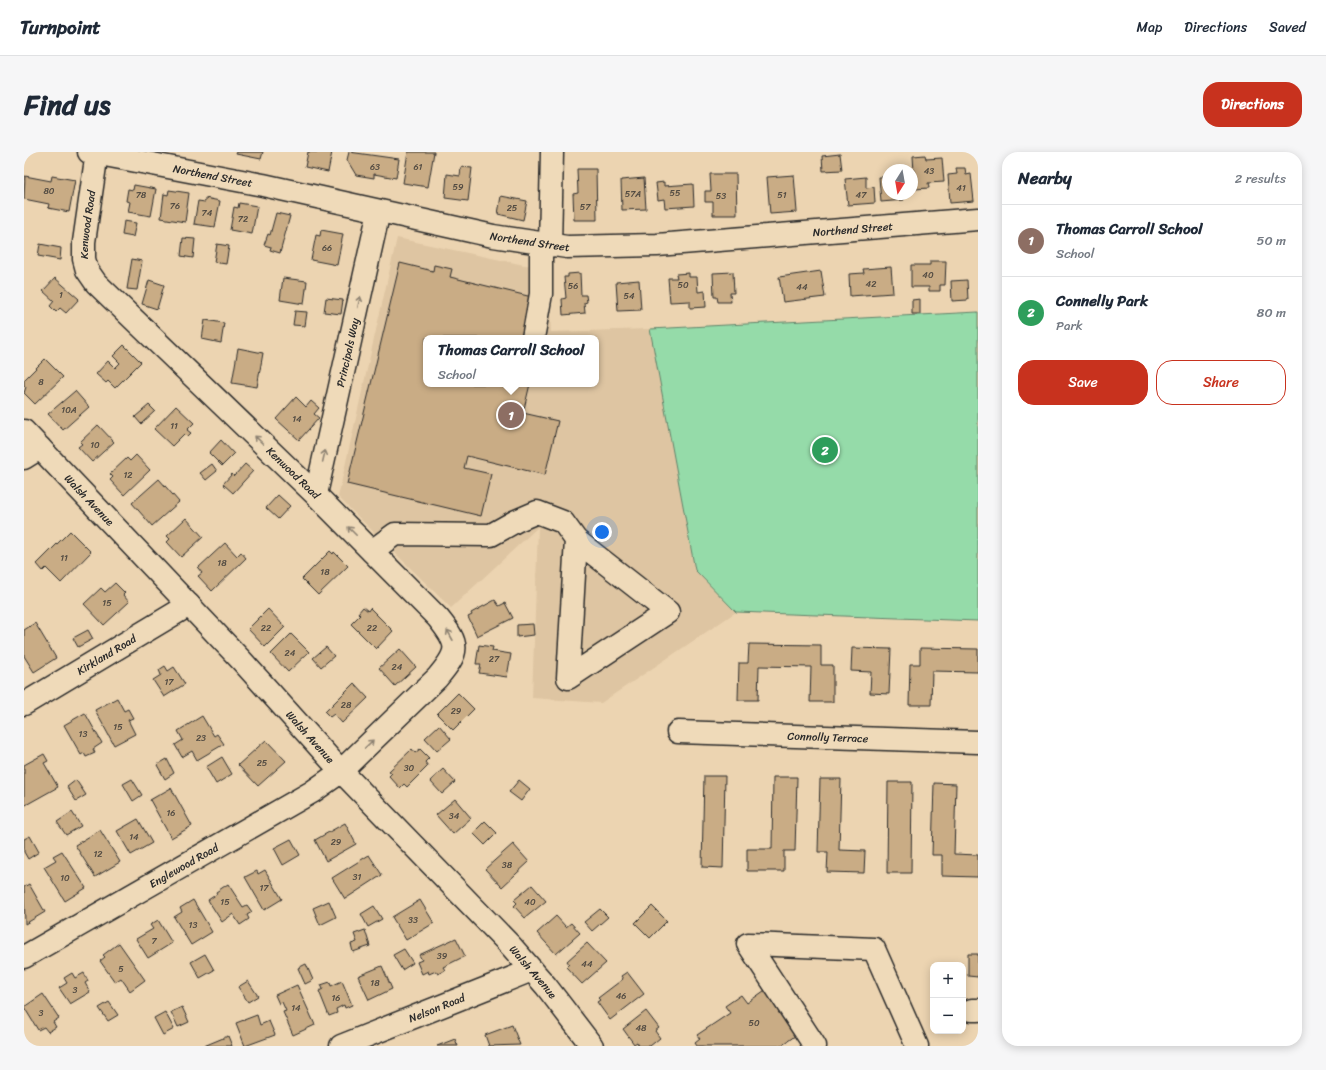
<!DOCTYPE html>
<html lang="en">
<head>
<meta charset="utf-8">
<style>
  :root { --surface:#fff; --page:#f6f6f7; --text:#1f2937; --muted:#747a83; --line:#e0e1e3; --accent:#c8321e }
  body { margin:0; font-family:Sriracha,sans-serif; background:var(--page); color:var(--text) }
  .controls { position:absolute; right:12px; bottom:12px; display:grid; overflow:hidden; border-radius:8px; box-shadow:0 2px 10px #0003 }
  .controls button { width:36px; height:36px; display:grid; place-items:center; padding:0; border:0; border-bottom:1px solid var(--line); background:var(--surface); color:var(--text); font:20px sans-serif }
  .compass { position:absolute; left:858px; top:12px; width:36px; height:36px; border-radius:50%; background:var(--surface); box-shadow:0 2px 10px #0003; rotate:191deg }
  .you { position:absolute; left:578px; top:380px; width:14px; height:14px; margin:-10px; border:3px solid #fff; border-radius:50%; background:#1a73e8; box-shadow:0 0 0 6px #1a73e833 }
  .badge { display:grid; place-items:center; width:26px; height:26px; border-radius:50%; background:var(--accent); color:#fff; font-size:13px; font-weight:700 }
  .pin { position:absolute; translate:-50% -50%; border:2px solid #fff; box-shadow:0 1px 4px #0006 }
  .popup { position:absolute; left:399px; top:183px; width:176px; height:52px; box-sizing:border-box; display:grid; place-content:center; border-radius:8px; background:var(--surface); filter:drop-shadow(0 1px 3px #0005); font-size:13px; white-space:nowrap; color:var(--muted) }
  .popup b { font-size:15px; color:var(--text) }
  .popup::after { content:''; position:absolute; left:50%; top:100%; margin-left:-8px; border:8px solid transparent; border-top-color:var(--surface) }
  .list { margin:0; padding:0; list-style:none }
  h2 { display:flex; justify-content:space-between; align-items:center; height:52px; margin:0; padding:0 16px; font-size:17px }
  h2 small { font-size:13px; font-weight:400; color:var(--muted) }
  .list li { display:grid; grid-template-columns:26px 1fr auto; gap:12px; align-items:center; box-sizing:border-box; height:72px; padding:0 16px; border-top:1px solid var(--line) }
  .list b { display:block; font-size:15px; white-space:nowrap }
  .list p { margin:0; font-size:13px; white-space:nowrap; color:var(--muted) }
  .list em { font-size:13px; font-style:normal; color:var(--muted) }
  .actions { display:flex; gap:8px; padding:12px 16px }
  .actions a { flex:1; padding:9px 0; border:1px solid var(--accent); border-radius:16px; text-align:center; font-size:14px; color:var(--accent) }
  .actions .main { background:var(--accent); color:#fff }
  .map { position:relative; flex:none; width:954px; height:894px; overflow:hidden; border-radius:16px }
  header { display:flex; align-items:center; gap:24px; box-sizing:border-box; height:56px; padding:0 20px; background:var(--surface); border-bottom:1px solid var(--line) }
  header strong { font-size:19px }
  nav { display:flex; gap:22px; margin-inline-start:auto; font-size:14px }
  .intro { display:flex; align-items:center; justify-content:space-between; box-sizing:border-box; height:96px; padding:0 24px }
  h1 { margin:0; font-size:28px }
  .button { padding:10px 18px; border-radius:16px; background:var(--accent); color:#fff; font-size:14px; font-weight:700 }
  main { display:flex; gap:24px; padding:0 24px }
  aside { flex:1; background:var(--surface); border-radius:16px; box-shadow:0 2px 10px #0003 }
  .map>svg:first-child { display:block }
  .built { fill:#dec5a2; fill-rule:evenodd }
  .green { fill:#95dba9; stroke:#60836a }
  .building { fill:#c9ac85; stroke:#2b2b2b }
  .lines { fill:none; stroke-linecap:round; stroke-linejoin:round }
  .minor-casing { stroke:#2b2b2b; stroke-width:25 }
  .minor { stroke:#efdab9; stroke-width:22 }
  .oneway { stroke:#8d8272 }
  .labels { text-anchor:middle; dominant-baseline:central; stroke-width:3.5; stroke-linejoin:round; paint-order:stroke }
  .number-label { font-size:9px; fill:#524b42 }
  .street-label { font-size:11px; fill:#2b2b2b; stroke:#efdab9 }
</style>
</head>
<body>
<header>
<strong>Turnpoint</strong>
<nav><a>Map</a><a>Directions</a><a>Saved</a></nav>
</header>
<div class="intro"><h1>Find us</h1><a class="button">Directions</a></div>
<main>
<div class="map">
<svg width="954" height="894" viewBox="0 0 954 894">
  <rect width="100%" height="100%" fill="#ecd4b1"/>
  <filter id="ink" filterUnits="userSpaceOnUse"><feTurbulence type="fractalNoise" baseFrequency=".025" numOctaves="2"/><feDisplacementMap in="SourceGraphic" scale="8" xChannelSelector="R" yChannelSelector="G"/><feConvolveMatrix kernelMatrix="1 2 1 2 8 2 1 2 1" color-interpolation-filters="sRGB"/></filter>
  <g filter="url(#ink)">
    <path class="built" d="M373 86 500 113 524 115 527 180 626 177 671 418 712 460 577 551 508 546 514 375 427 456 314 345ZM402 186H572V232H402Z"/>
    <path class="green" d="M954 160V469L712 460 671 418 626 177Z"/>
    <path class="building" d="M213 0H239L237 7 212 2Z
      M284 0H308L304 20 281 15Z
      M325 0 375 7 372 26 350 22V26L332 23 323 8Z
      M384 0H410L404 35 379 31Z
      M816 2 818 18 799 19 798 4Z
      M901 3 902 7 918 6 920 30 904 31 905 36 891 37 889 4Z
      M437 15 448 16 444 49 421 46 423 22 436 24Z
      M932 16H941L942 23 947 22 950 49 926 51 924 23 933 22Z
      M553 17H572L573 68H550L549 42 554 41Z
      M861 21H864V42H879L880 48 857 50 855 25H861Z
      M686 22H712L713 63H689V50H681V39H687Z
      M770 23 773 60 746 62 743 25Z
      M1 24 27 29 28 24 51 28 45 60 24 56 25 52 0 47Z
      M842 25V36L850 35 851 51 824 53 821 27Z
      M620 26 622 57 598 58 597 28Z
      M640 30V34L669 32 670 54 641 56 640 47 634 48 632 31Z
      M110 33 132 37 127 64 104 60 106 50 102 49 104 37 109 38Z
      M145 38 165 41 161 70 137 66 140 42 144 43Z
      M477 44 503 49 499 68 474 62Z
      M181 46 196 49 191 75 170 72 174 49 181 50Z
      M215 51 233 54 228 82 206 78 210 55 214 56Z
      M252 61 266 64 256 101 246 98 247 95 240 93 244 82 246 83Z
      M100 69 112 71 109 85 98 83Z
      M297 78 319 82 313 113 287 108 292 83 296 84Z
      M159 86 171 87 169 106 157 104Z
      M16 92 37 96 36 108 14 104Z
      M193 92 205 94 202 112 190 110Z
      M108 107 118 109 113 138 103 137Z
      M906 109H922L921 133H916V139H905V135H887V113H906Z
      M376 111 409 119 410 113 428 117 426 125 512 146 502 186H402V232H506L499 261 534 269 521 323 443 304 440 316 467 322 457 364 323 332Z
      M867 115 869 141 826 144 825 122 840 121 839 117Z
      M797 119 801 145 759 150 755 125Z
      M709 120 710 141H706L707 150H694L693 145H690L689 121Z
      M556 121 557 143H562L563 150 560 151 561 161 539 163 538 147 542 146 540 125H544V122Z
      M665 121V125H673L674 140 681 139 682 155 666 156V149L646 150 644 126H653L652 122Z
      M31 126 55 147 42 161 36 156 32 160 26 154 30 149 19 139Z
      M259 126 283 129 280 152 256 148Z
      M125 128 140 133 133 157 118 152Z
      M615 128 617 158 594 159 592 130Z
      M943 128 944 148 928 149 927 129Z
      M302 146 319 148 317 162 300 160Z
      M896 147V162H888V148Z
      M271 159 283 160 281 174 269 173Z
      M181 168 200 171 197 191 178 187Z
      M100 193 117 210 91 236 84 229 82 231 72 222 84 209 91 216 96 211 89 204Z
      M214 196 239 201 233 235 208 231Z
      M21 207 39 225 11 252 0 241 2 235 0 233V228Z
      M51 239 65 255 39 278 24 262Z
      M272 245 282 255 287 249 295 256 290 262 295 266 275 288 252 267Z
      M125 253 131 259 117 272 111 265Z
      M152 254 170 271 163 278 167 281 163 285 160 282 148 294 130 277Z
      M74 273 90 290 68 310 54 295 58 292 56 290Z
      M197 288 210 302 198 314 185 301Z
      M112 303 126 318 100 343 86 328 89 325 86 322 103 306 106 309Z
      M188 312 193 319 182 328 176 321Z
      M221 312 229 319 209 341 199 332 208 322 210 324Z
      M135 327 155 350 128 374 108 351Z
      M254 343 266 354 254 367 242 356Z
      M162 366 179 385 157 405 143 390 146 387 143 384Z
      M46 379 67 400 37 431 22 416 19 419 13 412Z
      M201 391 213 404 217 400 222 406 188 439 174 424 178 421 174 416Z
      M306 399 309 402 310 400 324 414 294 443 278 427Z
      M91 431 101 441 99 443 105 450 80 473 60 452 77 436 81 440Z
      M471 448 475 454 481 451 489 466 453 484 444 465 448 463 447 461Z
      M339 455 344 459 346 456 369 479 352 497 327 472 336 463 334 461Z
      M244 457 261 475 241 495 224 477Z
      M11 471 32 506 10 520 0 504V478Z
      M509 472 510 483 493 485V473Z
      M64 478 69 487 54 495 49 486Z
      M267 482 285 500 264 520 247 502Z
      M725 492 797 493V513H809V550H786L787 515 735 514 734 548H714L715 511H724Z
      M455 493 469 495 468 499 487 502 483 525 455 521 457 512H452Z
      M302 495 310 504 297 515 289 506Z
      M828 496 867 497 865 542 846 541 847 520 827 519Z
      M896 496 954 497V520L908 519 907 553H885L886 512H896Z
      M376 497 392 515 371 534 355 516Z
      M141 514 144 519 150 515 161 532 140 545 129 528 137 523 135 518Z
      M330 531 344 546 318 571 310 562 306 565 301 560Z
      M434 541 450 557 429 578 413 562Z
      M93 546 100 559 104 557 109 566 104 568 111 582 90 593 71 558Z
      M61 561 78 591 69 597 71 601 62 605 60 601 57 603 40 573Z
      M178 564 190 584 193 582 200 592 173 608 168 599 158 605 151 593 159 588 154 579Z
      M415 573 427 587 413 599 401 586Z
      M242 588 262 609 234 634 214 613Z
      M388 597 391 601 396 597 405 606 401 610 404 614 383 635 380 632 376 636 365 624 368 621 365 619Z
      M20 602 24 609 20 611 34 635 0 654V613Z
      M198 605 208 622 192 632 182 615Z
      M143 607 150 621 141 627 133 613Z
      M419 617 431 630 418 642 406 629Z
      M680 624H701L699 716 678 715Z
      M749 625H773L771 699H760V719H723V697H748Z
      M108 627 118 643 109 649 99 632Z
      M796 627H817L815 698 841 699 840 721 803 720 804 700H794Z
      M52 628 62 643 52 649 43 635Z
      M495 628 506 637 497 649 485 640Z
      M864 630H888L887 721H863Z
      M910 631 932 632 930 702 954 703V725L918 724V703H908Z
      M147 636 168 674 147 686 126 648Z
      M431 647 447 666 429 682 412 663Z
      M48 660 57 674 42 683 33 670Z
      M114 667 128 691 107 703 93 679Z
      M461 669 473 681 461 693 449 681Z
      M321 671 332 692 302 709 291 688Z
      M76 678 96 710 71 725 51 693Z
      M6 684 15 700 4 707 0 700V687Z
      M267 687 276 703 259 713 250 696Z
      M489 692 505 710 478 735 461 717Z
      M38 699 62 736 41 749 20 715 32 708 29 704Z
      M345 703 358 723 321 747 308 726Z
      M241 718 258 747 240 758 221 725 233 719 234 722Z
      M5 732 21 760 1 772 0 735Z
      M204 732 219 755 223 753 228 760 223 763 225 767 216 773 209 762 198 770 184 748 193 742 192 740Z
      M508 733 522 749 501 766 490 754 493 751 490 748Z
      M169 748 188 780 167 793 150 765 158 760 156 756Z
      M396 748 410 771 382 788 368 765Z
      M305 749 312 765 296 773 289 756Z
      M350 754 358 767 344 775 337 762Z
      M628 754 643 769 626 786 611 771Z
      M576 757 584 765 568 779 560 770Z
      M532 764 542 775 547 771 556 781 532 802 513 781Z
      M134 768 148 791 124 806 112 787 129 777 126 773Z
      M341 778 346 794 329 800 327 792 333 790 330 782Z
      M432 786 441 804 419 815 421 818 414 822 412 819 405 822 404 819 398 822 393 810 398 808 395 803Z
      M95 791 121 828 106 839 97 826 91 830 76 809 81 805 79 803Z
      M563 791 582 811 558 832 542 815 545 812 543 809Z
      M380 797 389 811 378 818 369 803Z
      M181 802 190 818 176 826 167 810Z
      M944 802H954V825L944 824Z
      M282 812 289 828 281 832 274 816Z
      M358 814 368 837 345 848 334 824Z
      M603 820 620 842 586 868 573 850 576 848 574 846 599 827 597 824Z
      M48 821 51 826 60 821 64 829 61 831 66 840 46 852 35 836 43 831 40 826Z
      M224 829 234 844 224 850 214 835Z
      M318 829 328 853 321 856 320 853 312 857 313 861 305 864 295 839 299 837 297 833 306 830 307 834Z
      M273 833 291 873 269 883 259 860 262 859 258 850 255 852 251 843Z
      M744 836 775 881 757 894H673L671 891 676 887 673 883 706 861 701 854 717 843 723 851Z
      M19 842 35 866 29 870 32 875 24 880 20 875 14 878 0 855Z
      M85 850 94 863 84 869 75 856Z
      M158 855 165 870 154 875 147 860Z
      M622 859 635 876 631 879 636 886 626 894H615L613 890 610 892 599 877Z
      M141 860 150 877 139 883 130 866Z
      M233 863 236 873 245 869 251 883 221 894 212 871Z
      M488 873 496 893 465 894 461 883Z
      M204 884 208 894H180Z
      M431 887 434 894H413Z"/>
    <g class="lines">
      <defs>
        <g id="minor">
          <path id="s1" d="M65 0 239 33 469 84 543 95 633 93 954 67"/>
          <path d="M526 94 528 0"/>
          <path d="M509 186 517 142V93"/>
          <path id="s2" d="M0 279 218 509 317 619 487 794 522 834 568 894"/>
          <path d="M0 306 16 296"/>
          <path id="s3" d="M292 342 355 59"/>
          <path d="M348 399 371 382 467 383 492 369 513 360 539 370 552 388 544 526 644 460 552 388"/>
          <path id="s4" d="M0 552 165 453"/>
          <path id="s5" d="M654 580 954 590"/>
          <path id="s6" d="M0 805 288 640 315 621 413 526C436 499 436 493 414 466L289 340 72 131 63 118 60 107V90L73 0"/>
          <path d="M948 858H954"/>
          <path id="s7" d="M317 894 508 818"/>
          <path d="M791 894 724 792 850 797 893 894"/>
        </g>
      </defs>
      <use href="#minor" class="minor-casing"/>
      <use href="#minor" class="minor"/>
    </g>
    <defs><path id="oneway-shaft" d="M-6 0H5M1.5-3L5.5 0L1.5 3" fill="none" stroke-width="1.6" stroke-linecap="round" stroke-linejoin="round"/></defs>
    <g class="oneway">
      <use href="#oneway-shaft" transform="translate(335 150) rotate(-77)"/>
      <use href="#oneway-shaft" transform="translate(235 288) rotate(-136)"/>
      <use href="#oneway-shaft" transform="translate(300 304) rotate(-77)"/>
      <use href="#oneway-shaft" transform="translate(328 379) rotate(-135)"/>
      <use href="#oneway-shaft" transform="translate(426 483) rotate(-119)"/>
      <use href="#oneway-shaft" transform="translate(345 592) rotate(-44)"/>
    </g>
  </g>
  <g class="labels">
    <g class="number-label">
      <text x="351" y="15">63</text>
      <text x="394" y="15">61</text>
      <text x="905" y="19">43</text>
      <text x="434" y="35">59</text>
      <text x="937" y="36">41</text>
      <text x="25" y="39">80</text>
      <text x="651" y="41">55</text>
      <text x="609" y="42">57A</text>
      <text x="117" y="43">78</text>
      <text x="758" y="43">51</text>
      <text x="837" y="43">47</text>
      <text x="697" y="44">53</text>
      <text x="151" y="54">76</text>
      <text x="561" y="55">57</text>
      <text x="488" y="56">25</text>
      <text x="183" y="61">74</text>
      <text x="219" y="67">72</text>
      <text x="303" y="96">66</text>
      <text x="904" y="123">40</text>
      <text x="847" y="132">42</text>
      <text x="659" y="133">50</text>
      <text x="549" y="134">56</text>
      <text x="778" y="135">44</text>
      <text x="37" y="143">1</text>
      <text x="605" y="144">54</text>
      <text x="17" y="230">8</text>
      <text x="45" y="258">10A</text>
      <text x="273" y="267">14</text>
      <text x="150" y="274">11</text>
      <text x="71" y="293">10</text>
      <text x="104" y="323">12</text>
      <text x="40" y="406">11</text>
      <text x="198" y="411">18</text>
      <text x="301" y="420">18</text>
      <text x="83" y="451">15</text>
      <text x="242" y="476">22</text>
      <text x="348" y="476">22</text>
      <text x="266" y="501">24</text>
      <text x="470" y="507">27</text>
      <text x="373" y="515">24</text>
      <text x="145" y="530">17</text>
      <text x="322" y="553">28</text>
      <text x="432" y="559">29</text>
      <text x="94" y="575">15</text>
      <text x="59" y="582">13</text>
      <text x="177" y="586">23</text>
      <text x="238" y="611">25</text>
      <text x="385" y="616">30</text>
      <text x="147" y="661">16</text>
      <text x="430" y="664">34</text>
      <text x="110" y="685">14</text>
      <text x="312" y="690">29</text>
      <text x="74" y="702">12</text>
      <text x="483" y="713">38</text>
      <text x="333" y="725">31</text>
      <text x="41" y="726">10</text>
      <text x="240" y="736">17</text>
      <text x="201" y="750">15</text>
      <text x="506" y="750">40</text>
      <text x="389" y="768">33</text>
      <text x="169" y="773">13</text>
      <text x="130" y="789">7</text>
      <text x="418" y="804">39</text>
      <text x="563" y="812">44</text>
      <text x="97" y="817">5</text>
      <text x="351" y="831">18</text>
      <text x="51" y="838">3</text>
      <text x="597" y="844">46</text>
      <text x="312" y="846">16</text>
      <text x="272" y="856">14</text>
      <text x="17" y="861">3</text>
      <text x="730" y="871">50</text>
      <text x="617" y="876">48</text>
    </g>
    <g class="street-label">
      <text stroke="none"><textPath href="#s1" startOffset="126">Northend Street</textPath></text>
      <text stroke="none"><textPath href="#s6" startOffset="1112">Kenwood Road</textPath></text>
      <text stroke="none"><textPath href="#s1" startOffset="774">Northend Street</textPath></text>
      <text stroke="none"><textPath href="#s1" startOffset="450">Northend Street</textPath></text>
      <text stroke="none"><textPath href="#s3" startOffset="145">Principals Way</textPath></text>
      <text transform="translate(269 321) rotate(44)">Kenwood Road</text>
      <text stroke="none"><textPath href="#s2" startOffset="95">Walsh Avenue</textPath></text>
      <text stroke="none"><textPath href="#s4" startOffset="96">Kirkland Road</textPath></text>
      <text stroke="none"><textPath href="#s2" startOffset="419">Walsh Avenue</textPath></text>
      <text stroke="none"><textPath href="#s5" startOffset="150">Connolly Terrace</textPath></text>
      <text stroke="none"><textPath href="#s6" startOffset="184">Englewood Road</textPath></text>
      <text stroke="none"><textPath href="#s2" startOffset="743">Walsh Avenue</textPath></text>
      <text stroke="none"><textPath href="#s7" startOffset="103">Nelson Road</textPath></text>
    </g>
  </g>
</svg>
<div class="controls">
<button>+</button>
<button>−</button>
</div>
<svg class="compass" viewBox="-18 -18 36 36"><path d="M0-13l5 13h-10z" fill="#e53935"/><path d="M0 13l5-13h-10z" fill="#747a83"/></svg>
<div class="you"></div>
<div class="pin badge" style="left:487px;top:263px;background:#8d6e63">1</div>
<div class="popup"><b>Thomas Carroll School</b>School</div>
<div class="pin badge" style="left:801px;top:298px;background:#2e9e5b">2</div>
</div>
<aside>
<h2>Nearby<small>2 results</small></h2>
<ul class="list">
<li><span class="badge" style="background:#8d6e63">1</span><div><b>Thomas Carroll School</b><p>School</p></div><em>50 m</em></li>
<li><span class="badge" style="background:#2e9e5b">2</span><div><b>Connelly Park</b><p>Park</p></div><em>80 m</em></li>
</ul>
<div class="actions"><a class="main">Save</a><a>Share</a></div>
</aside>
</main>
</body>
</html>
